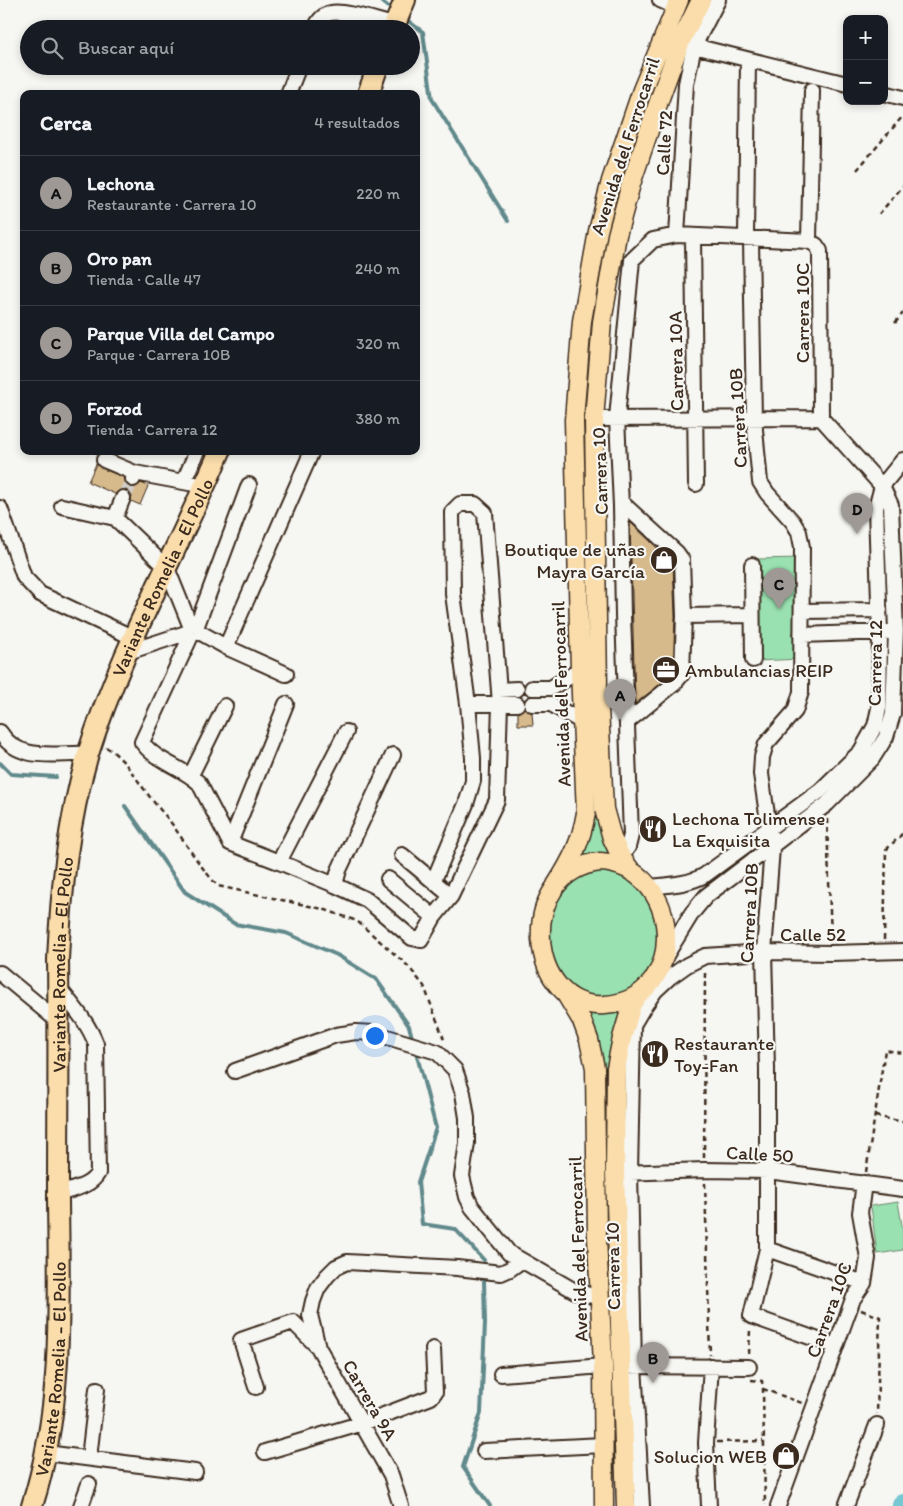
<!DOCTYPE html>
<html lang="es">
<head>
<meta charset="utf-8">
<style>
  :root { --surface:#171b24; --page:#242831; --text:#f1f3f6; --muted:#9ea1a6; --line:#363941; --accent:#9f9995 }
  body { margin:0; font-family:Itim,sans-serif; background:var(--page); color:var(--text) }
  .controls { position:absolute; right:15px; top:15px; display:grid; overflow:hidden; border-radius:10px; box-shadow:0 2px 8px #0003 }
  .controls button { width:45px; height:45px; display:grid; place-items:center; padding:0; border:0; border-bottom:1px solid var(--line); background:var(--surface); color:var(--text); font:25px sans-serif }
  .you { position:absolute; left:374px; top:1035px; width:18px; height:18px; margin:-12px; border:4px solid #fff; border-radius:50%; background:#1a73e8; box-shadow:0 0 0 8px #1a73e833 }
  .badge { display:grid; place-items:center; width:32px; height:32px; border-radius:50%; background:var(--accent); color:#111; font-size:16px; font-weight:700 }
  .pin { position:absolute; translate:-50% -41px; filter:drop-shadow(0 1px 2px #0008) }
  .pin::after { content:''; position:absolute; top:26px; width:18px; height:15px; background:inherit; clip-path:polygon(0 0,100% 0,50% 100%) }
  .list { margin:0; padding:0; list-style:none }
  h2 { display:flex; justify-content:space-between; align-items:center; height:65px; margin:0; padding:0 20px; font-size:21px }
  h2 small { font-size:16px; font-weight:400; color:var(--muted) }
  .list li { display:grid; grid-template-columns:32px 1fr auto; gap:15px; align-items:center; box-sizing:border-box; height:75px; padding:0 20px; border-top:1px solid var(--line) }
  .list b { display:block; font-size:19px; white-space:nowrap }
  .list p { margin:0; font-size:16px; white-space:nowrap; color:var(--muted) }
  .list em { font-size:16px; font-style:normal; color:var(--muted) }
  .icon { flex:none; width:28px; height:28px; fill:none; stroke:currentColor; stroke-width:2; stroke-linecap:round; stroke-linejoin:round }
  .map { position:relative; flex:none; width:903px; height:1506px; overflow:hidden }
  .search { position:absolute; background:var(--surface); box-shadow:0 2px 8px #0003; left:20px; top:20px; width:400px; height:55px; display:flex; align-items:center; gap:12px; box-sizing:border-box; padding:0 18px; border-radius:28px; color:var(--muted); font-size:19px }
  .panel { position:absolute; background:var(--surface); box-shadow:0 2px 8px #0003; left:20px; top:90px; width:400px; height:365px; border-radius:10px }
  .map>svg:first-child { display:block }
  .green { fill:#99e1b0; stroke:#6a8667 }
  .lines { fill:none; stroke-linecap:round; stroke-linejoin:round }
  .stream { stroke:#60898b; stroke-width:4 }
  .river { stroke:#78c8d3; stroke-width:22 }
  .building { fill:#d7ba8c; stroke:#3b2a1e }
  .minor-tunnel { stroke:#d1cdc8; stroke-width:14; stroke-dasharray:14 7; stroke-linecap:butt }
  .minor-casing { stroke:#3b2a1e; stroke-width:18 }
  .major-casing { stroke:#3b2a1e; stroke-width:21 }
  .highway-casing { stroke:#3b2a1e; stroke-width:24 }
  .path { stroke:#3b2a1e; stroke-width:2.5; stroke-dasharray:5 4; stroke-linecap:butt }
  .minor { stroke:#f6f6f2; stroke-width:14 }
  .major { stroke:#faddab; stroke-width:18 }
  .highway { stroke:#faddab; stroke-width:20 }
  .labels { text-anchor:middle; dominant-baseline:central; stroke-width:4.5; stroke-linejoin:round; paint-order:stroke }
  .street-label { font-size:19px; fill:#3b2a1e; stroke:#f6f6f2 }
  .poi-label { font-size:19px; fill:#3b2a1e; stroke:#f6f6f2; text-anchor:start }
</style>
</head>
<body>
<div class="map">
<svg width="903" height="1506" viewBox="0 0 903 1506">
  <rect width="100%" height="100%" fill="#f6f6f2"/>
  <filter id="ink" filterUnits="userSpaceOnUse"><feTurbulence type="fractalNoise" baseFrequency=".02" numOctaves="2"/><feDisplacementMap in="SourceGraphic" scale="10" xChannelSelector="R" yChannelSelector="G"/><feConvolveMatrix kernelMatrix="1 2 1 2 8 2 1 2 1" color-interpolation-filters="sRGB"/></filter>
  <g filter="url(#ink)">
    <path class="green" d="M802 558 801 659 757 661 756 559Z
      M586 791H602L604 809 666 930 622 1038 615 1173 596 1177 595 1068 544 957 556 885Z
      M898 1202 903 1231V1250L877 1254 871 1206Z"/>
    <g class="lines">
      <path class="stream" d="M380 0 394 11
        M404 18 423 32 432 99 508 221
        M0 763 11 774 56 777
        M125 806 185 892 235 924 286 933 337 955 376 979 409 1026 413 1041
        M415 1048 436 1128 418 1182 422 1224 455 1229 484 1260
        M484 1281 485 1323 481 1413 463 1467 490 1506"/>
      <path class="river" d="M903 1506V1505"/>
    </g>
    <path class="building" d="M96 464 101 468 125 478 126 484 130 487H135L141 483 148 486 140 505 131 501 132 496 127 490 121 489 115 494 88 482Z
      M630 522 673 563 675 616 673 671 669 677 635 704Z
      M524 708 532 713 533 725H518V713Z"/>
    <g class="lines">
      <path class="minor-tunnel" d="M123 498 133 479"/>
      <defs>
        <path id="minor" d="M660 0 676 7
          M315 29C318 21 322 15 331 13 345 10 380 22 395 25
          M694 46 847 84
          M884 93 903 98
          M288 94 299 66
          M677 235 686 84 694 46 718 0
          M693 237 696 484
          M746 238 748 60
          M751 239 754 419 760 482 767 493 793 522 799 532 802 547 801 692 795 711 766 744 762 757 761 774 772 848 764 952 767 1068V1249L751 1316 835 1346
          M809 241 812 90
          M594 419 821 418
          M104 460 135 473
          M133 479 135 473 205 486
          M184 481 197 451
          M123 498 115 518 167 568 190 625
          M621 502 677 553 682 560 684 616 682 674 675 683 627 722
          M62 506 115 518
          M0 508 24 577 40 594 134 638
          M752 565 753 660
          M802 611 880 610
          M684 616 752 615
          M197 625 249 485
          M201 633 226 647 312 451
          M801 635 888 632
          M190 638 142 742C155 761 182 767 199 783L230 843
          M226 647 286 674
          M128 652 186 633
          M532 688H551L580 670
          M499 690 517 689
          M532 704H551L582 722
          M0 732C19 764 58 752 89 754
          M393 755 339 870 335 885 367 900 412 938 421 940 434 917 451 896 497 800 500 704 485 513 475 504H460L452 512 453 594 468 704
          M191 775 225 706
          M402 855 451 896
          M621 857 628 847 631 835 623 615 621 506 617 418 632 260 653 240 677 235 809 241 816 245 820 251 821 418 882 486 891 505 896 631 893 714 886 737 872 759 827 804 706 896 692 913 665 957
          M279 862 230 843 286 704
          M388 879 434 917
          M434 880 466 804 473 781V758L468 704H517
          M335 885 279 862 346 732
          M648 887C668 885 687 885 705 875L820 791 861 751 875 726 879 708 880 633 876 508 882 486 903 460
          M0 973 59 1022
          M58 987C72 1005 88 1022 96 1044L98 1173C90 1187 73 1189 58 1194
          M235 1071 336 1035 356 1032 374 1033 437 1052 455 1070 463 1093 467 1118V1143L462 1176 467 1197 472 1207 509 1253 575 1291 600 1298
          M623 1173 704 1170 768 1171 903 1189
          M767 1249 864 1283
          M318 1347 310 1315 313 1301 318 1288 327 1276 336 1267 347 1262 457 1268 501 1273 510 1269 521 1261
          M627 1366 749 1367
          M501 1374 603 1366
          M256 1387 241 1340 293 1322 318 1347 391 1475 401 1506
          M484 1451 603 1445
          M265 1452 363 1423 431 1397 435 1392 433 1349
          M46 1453 195 1472
          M89 1458 97 1389
          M81 1506 89 1484
          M642 1506 634 1365 630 1172 633 1025 643 1008 655 991 670 977 687 965 705 956 764 952 831 953 903 951
          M709 1506 706 1443 711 1366
          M778 1506 853 1299 864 1283 868 1258 860 1213 864 1183
          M846 1506 877 1425"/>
        <path id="major" d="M600 862C682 866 692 999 605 1005 527 1011 514 872 600 862Z
          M632 872 621 857 612 838 604 809 598 687 594 419 602 322 617 235 631 184 660 98 680 43 701 0
          M556 885C572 860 581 842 586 813L580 670 574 420 582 321 598 231 611 181 642 90 679 0
          M567 996 582 1021 589 1040 595 1068 597 1237 603 1366 604 1506
          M626 1506 615 1173 616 1068 622 1038 632 1004 638 995"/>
        <g id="highway">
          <path d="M393 29 405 0"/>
          <path d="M368 94 378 66"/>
          <path id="s1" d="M32 1506C64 1406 59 1302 58 1199 58 1119 59 1040 58 960 61 890 68 821 88 754 121 649 177 552 220 451"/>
        </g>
      </defs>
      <use href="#minor" class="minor-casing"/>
      <use href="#major" class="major-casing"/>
      <use href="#highway" class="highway-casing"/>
      <path class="path" d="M857 170 903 116
        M879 214 903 186
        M895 323 903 313
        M106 747C124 758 134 776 147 793 155 805 166 815 174 827 188 847 201 868 218 886L323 909 357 921 408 966 424 986 445 1042
        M827 819 831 941
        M884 940 886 850 903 833
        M875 1116 903 1122
        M704 1158 705 971
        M866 1172 885 1050 903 1053
        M705 1183 710 1355
        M861 1310 880 1317 877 1414
        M749 1354 750 1329
        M751 1380 762 1381 763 1389 765 1505
        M763 1389 802 1403
        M717 1442 763 1441"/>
      <use href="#minor" class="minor"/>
      <use href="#major" class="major"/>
      <use href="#highway" class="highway"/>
    </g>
  </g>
  <defs>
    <symbol id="shop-disc" viewBox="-11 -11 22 22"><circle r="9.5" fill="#3b2a1e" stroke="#f6f6f2"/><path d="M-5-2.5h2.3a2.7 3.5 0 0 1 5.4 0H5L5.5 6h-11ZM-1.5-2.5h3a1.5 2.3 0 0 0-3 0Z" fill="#fff"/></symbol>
    <symbol id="office-disc" viewBox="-11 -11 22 22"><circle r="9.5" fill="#3b2a1e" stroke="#f6f6f2"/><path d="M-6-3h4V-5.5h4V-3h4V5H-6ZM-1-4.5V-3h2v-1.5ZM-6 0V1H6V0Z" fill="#fff"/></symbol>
    <symbol id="restaurant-disc" viewBox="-11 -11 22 22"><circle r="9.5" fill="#3b2a1e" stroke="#f6f6f2"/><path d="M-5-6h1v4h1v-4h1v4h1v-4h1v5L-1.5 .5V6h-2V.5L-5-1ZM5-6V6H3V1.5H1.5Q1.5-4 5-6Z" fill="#fff"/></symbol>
  </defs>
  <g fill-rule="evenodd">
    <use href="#shop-disc" x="648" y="544" width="32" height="32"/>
    <use href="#office-disc" x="650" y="654" width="32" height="32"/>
    <use href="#restaurant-disc" x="637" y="813" width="32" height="32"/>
    <use href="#restaurant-disc" x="639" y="1038" width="32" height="32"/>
    <use href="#shop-disc" x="770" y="1440" width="32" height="32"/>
  </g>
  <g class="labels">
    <g class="street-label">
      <text transform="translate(664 143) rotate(-87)">Calle 72</text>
      <text transform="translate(625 146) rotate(-72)">Avenida del Ferrocarril</text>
      <text transform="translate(802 313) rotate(-90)">Carrera 10C</text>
      <text transform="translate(676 361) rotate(-91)">Carrera 10A</text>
      <text transform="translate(738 418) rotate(-93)">Carrera 10B</text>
      <text transform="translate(600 471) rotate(-92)">Carrera 10</text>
      <text stroke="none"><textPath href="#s1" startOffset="949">Variante Romelia - El Pollo</textPath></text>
      <text transform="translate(875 663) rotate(-89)">Carrera 12</text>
      <text transform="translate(561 694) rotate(-92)">Avenida del Ferrocarril</text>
      <text transform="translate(749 913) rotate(-87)">Carrera 10B</text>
      <text x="813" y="934">Calle 52</text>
      <text stroke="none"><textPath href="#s1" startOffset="544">Variante Romelia - El Pollo</textPath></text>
      <text transform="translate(760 1154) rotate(3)">Calle 50</text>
      <text transform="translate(578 1249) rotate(-92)">Avenida del Ferrocarril</text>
      <text transform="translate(613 1266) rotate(-91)">Carrera 10</text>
      <text transform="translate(829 1310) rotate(-70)">Carrera 10C</text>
      <text stroke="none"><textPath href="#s1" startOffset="139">Variante Romelia - El Pollo</textPath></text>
      <text transform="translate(370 1400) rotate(60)">Carrera 9A</text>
    </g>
    <g class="poi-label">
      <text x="645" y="549" text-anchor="end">Boutique de uñas<tspan x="645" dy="22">Mayra García</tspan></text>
      <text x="685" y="670">Ambulancias REIP</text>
      <text x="672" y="818">Lechona Tolimense<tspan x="672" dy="22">La Exquisita</tspan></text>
      <text x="674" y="1043">Restaurante<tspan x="674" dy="22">Toy-Fan</tspan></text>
      <text x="767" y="1456" text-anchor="end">Solucion WEB</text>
    </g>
  </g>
</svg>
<div class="controls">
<button>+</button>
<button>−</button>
</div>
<div class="you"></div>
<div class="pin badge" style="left:620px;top:720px">A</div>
<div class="pin badge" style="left:653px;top:1383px">B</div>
<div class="pin badge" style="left:779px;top:609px">C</div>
<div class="pin badge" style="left:857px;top:534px">D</div>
<div class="search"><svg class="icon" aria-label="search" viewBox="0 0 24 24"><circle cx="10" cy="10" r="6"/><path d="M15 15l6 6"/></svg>Buscar aquí</div>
<section class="panel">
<h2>Cerca<small>4 resultados</small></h2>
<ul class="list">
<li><span class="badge">A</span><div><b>Lechona</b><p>Restaurante · Carrera 10</p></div><em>220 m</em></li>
<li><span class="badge">B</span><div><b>Oro pan</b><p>Tienda · Calle 47</p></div><em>240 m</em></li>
<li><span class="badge">C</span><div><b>Parque Villa del Campo</b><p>Parque · Carrera 10B</p></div><em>320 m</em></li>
<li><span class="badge">D</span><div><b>Forzod</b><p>Tienda · Carrera 12</p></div><em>380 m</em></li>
</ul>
</section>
</div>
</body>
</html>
